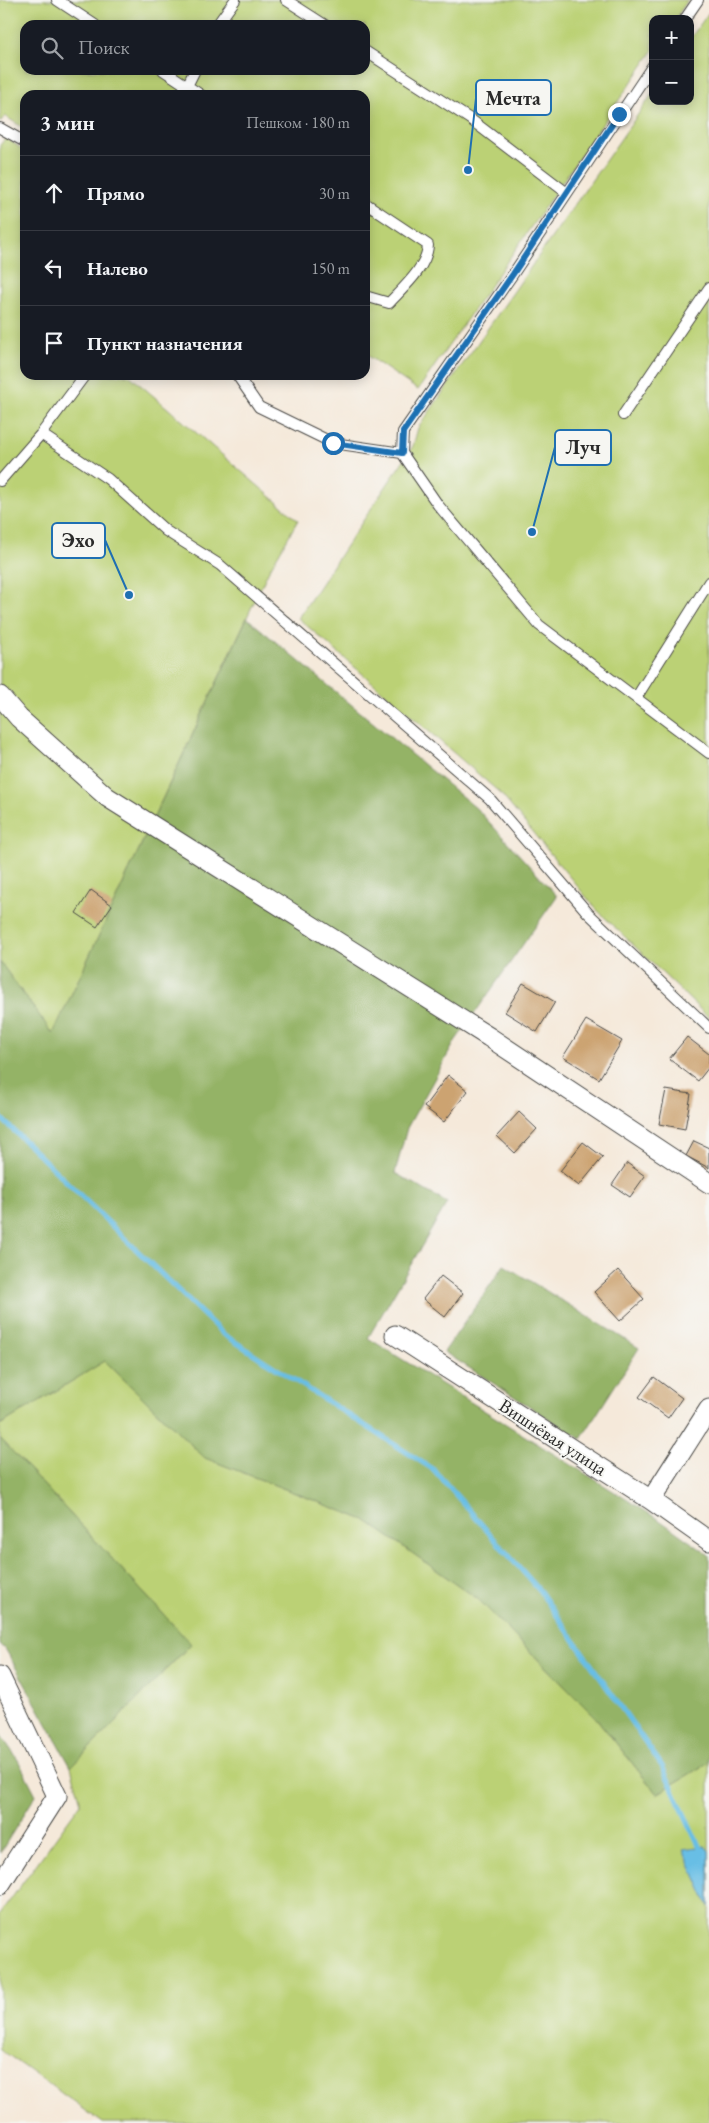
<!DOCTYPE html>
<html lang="ru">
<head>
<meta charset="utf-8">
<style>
  :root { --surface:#171b24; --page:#20242c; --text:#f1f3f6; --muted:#9ea1a6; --line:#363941 }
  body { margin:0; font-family:"EB Garamond",serif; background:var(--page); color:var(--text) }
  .controls { position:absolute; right:15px; top:15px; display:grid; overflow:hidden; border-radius:10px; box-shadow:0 2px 12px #0003 }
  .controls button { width:45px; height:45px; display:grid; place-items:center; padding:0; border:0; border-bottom:1px solid var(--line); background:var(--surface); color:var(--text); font:25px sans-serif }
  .stop { position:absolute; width:15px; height:15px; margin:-11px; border:4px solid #1f6fb2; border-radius:50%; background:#fff }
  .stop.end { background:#1f6fb2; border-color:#fff; box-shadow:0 1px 5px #0008 }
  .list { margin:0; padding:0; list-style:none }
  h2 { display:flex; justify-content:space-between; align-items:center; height:65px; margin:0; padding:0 20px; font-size:21px }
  h2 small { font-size:16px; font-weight:400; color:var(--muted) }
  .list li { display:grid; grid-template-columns:32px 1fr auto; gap:15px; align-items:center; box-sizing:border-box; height:75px; padding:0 20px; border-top:1px solid var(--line) }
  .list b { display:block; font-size:19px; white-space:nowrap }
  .list em { font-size:16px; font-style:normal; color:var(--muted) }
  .icon { flex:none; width:28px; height:28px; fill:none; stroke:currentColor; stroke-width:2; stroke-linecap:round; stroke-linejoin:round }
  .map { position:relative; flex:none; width:709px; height:2123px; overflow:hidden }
  .search { position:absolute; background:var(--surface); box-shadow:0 2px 12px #0003; left:20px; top:20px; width:350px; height:55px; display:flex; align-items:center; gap:12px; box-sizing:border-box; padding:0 18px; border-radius:15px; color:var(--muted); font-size:19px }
  .panel { position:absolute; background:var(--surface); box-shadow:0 2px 12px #0003; left:20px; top:90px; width:350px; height:290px; border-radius:15px }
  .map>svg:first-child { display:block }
  .green { fill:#bbd175; stroke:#737e50; fill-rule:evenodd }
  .forest { fill:#94b366; stroke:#606f48 }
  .water { fill:#68bee5; stroke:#4a7488 }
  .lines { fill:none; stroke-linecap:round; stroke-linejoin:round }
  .stream { stroke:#68bee5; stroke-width:5 }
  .building { fill:#cca371 }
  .lane-casing { stroke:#494845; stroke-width:12 }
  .street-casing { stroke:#494845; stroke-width:21 }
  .lane { stroke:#fff; stroke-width:10 }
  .street { stroke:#fff; stroke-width:19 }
  .route { stroke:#1f6fb2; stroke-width:6 }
  .labels { text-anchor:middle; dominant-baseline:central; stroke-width:4; stroke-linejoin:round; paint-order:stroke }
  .street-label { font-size:19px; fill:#2b2b2b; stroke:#f6f6f2 }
  .leader { fill:none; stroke:#1f6fb2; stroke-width:2 }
  .callout-dot { fill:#1f6fb2; stroke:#f6f6f2; stroke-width:2 }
  .callout { fill:#f6f6f2; stroke:#1f6fb2; stroke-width:2 }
  .callout-label { font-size:20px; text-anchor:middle; font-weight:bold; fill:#2b2b2b }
</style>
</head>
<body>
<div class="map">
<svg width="709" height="2123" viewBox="0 0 709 2123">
  <rect width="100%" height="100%" fill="#f6f6f2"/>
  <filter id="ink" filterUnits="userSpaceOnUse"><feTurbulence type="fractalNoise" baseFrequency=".02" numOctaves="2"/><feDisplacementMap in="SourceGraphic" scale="10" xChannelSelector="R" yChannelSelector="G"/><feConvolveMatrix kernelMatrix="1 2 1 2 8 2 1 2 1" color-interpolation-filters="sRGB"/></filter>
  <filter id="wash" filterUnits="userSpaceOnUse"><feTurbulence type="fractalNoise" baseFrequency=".0096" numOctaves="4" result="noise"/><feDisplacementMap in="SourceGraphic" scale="20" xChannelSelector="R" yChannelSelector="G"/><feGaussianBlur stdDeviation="1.12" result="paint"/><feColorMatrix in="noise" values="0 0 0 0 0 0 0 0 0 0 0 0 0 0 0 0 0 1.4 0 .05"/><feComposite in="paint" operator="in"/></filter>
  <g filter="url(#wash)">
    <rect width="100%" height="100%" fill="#f5e9da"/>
    <path class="green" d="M0 0H688L675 19H653V51L418 390 365 354V95H25V129L5 116 0 122ZM25 25H365V70H25Z
      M709 12V1018L597 910 500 793 298 618 413 446 418 428 653 93V101H690V39Z
      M6 138 25 151V375H129L298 520 268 572 53 1034 0 962V145Z
      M105 1361 205 1458 365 1520 478 1599 596 1718 657 1794 709 1762V2123H103L0 2049V1914L81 1803 71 1767 191 1644 0 1438V1425Z"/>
    <path class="forest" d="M247 618 477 809 557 896 456 1040 407 1128 395 1173 447 1203 368 1338 658 1519 709 1555V1762L657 1794 596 1718 478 1599 365 1520 205 1458 105 1361 0 1425V962L53 1034Z
      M504 1265 639 1348 581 1439 444 1352Z
      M0 1438 191 1644 71 1767 6 1650 0 1644Z
      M0 1734 18 1760 36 1795 0 1853Z"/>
    <path class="water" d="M705 1846 709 1851V1907L683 1849Z"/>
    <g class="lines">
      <path class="stream" d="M0 1114 1 1118 223 1334 434 1470 539 1590 662 1766 702 1852"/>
    </g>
    <g id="blocks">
      <path class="building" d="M91 890 112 905 97 927 76 913Z
        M523 983 555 1002 537 1032 505 1012Z
        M586 1020 622 1041 599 1079 563 1057Z
        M687 1037 709 1054V1067L698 1081 669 1059Z
        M448 1075 468 1091 444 1122 424 1107Z
        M666 1090 691 1094 685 1129 659 1124Z
        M519 1112 537 1129 515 1153 497 1136Z
        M694 1141 709 1148V1168L686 1156Z
        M583 1142 603 1157 579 1186 560 1171Z
        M627 1163 645 1176 630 1197 612 1185Z
        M618 1270 644 1299 620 1321 594 1292Z
        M441 1276 463 1293 445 1317 423 1299Z
        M654 1377 682 1398 668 1418 639 1397Z"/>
    </g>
  </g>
  <g filter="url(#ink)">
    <use href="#blocks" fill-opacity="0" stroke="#494845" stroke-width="1"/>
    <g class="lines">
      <defs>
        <path id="lane" d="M57 0 95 25
          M286 0 325 25
          M685 19 698 0
          M217 25 235 0
          M365 51 470 119 567 193
          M653 65 513 274 403 432 402 453 438 505 539 625 709 753
          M163 70 201 95
          M179 95 187 86 195 70
          M0 128 25 142
          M365 203 428 245C427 267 404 287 389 303L365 296
          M85 375 41 434 108 479 166 531 220 565 490 799 588 913 709 1028
          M237 375 259 407 333 443 402 453
          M623 415 709 288
          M0 481 41 434
          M636 698 709 582"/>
        <path id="street" d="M0 696 19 718 107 797 489 1037 709 1183
          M395 1335 651 1500 709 1541
          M651 1500 709 1409
          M0 1676 57 1796 0 1885"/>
      </defs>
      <use href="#lane" class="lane-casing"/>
      <use href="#street" class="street-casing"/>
      <use href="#lane" class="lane"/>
      <use href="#street" class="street"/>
    </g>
  </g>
  <g class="lines" filter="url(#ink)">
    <path class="route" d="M333 443 402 453 403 432 513 274 619 114"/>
  </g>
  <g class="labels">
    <g class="street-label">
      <text transform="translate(553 1437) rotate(33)">Вишнёвая улица</text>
    </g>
  </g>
  <path class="leader" d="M468 170L476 98M532 532L555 447M129 595L105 540"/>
  <g class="callout-dot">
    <circle cx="468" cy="170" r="5"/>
    <circle cx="532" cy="532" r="5"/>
    <circle cx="129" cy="595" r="5"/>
  </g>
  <g class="callout">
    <rect x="476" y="80" width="75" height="35" rx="5"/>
    <rect x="555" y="430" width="56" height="35" rx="5"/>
    <rect x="52" y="523" width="53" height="35" rx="5"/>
  </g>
  <g class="callout-label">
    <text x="513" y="105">Мечта</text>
    <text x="583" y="454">Луч</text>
    <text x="78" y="547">Эхо</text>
  </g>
</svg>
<div class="controls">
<button>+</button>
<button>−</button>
</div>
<div class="stop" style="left:333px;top:443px"></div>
<div class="stop end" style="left:619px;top:114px"></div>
<div class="search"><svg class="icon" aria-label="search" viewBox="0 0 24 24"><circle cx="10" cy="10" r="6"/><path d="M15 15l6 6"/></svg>Поиск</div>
<section class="panel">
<h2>3 мин<small>Пешком · 180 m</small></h2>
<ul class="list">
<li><svg class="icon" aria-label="ahead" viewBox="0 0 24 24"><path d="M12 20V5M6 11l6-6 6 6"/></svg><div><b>Прямо</b></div><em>30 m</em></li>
<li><svg class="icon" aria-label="left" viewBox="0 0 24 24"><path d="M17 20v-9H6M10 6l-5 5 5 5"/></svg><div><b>Налево</b></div><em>150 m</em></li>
<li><svg class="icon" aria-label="arrive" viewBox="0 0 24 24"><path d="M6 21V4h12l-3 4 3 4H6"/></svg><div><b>Пункт назначения</b></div></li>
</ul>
</section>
</div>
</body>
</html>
